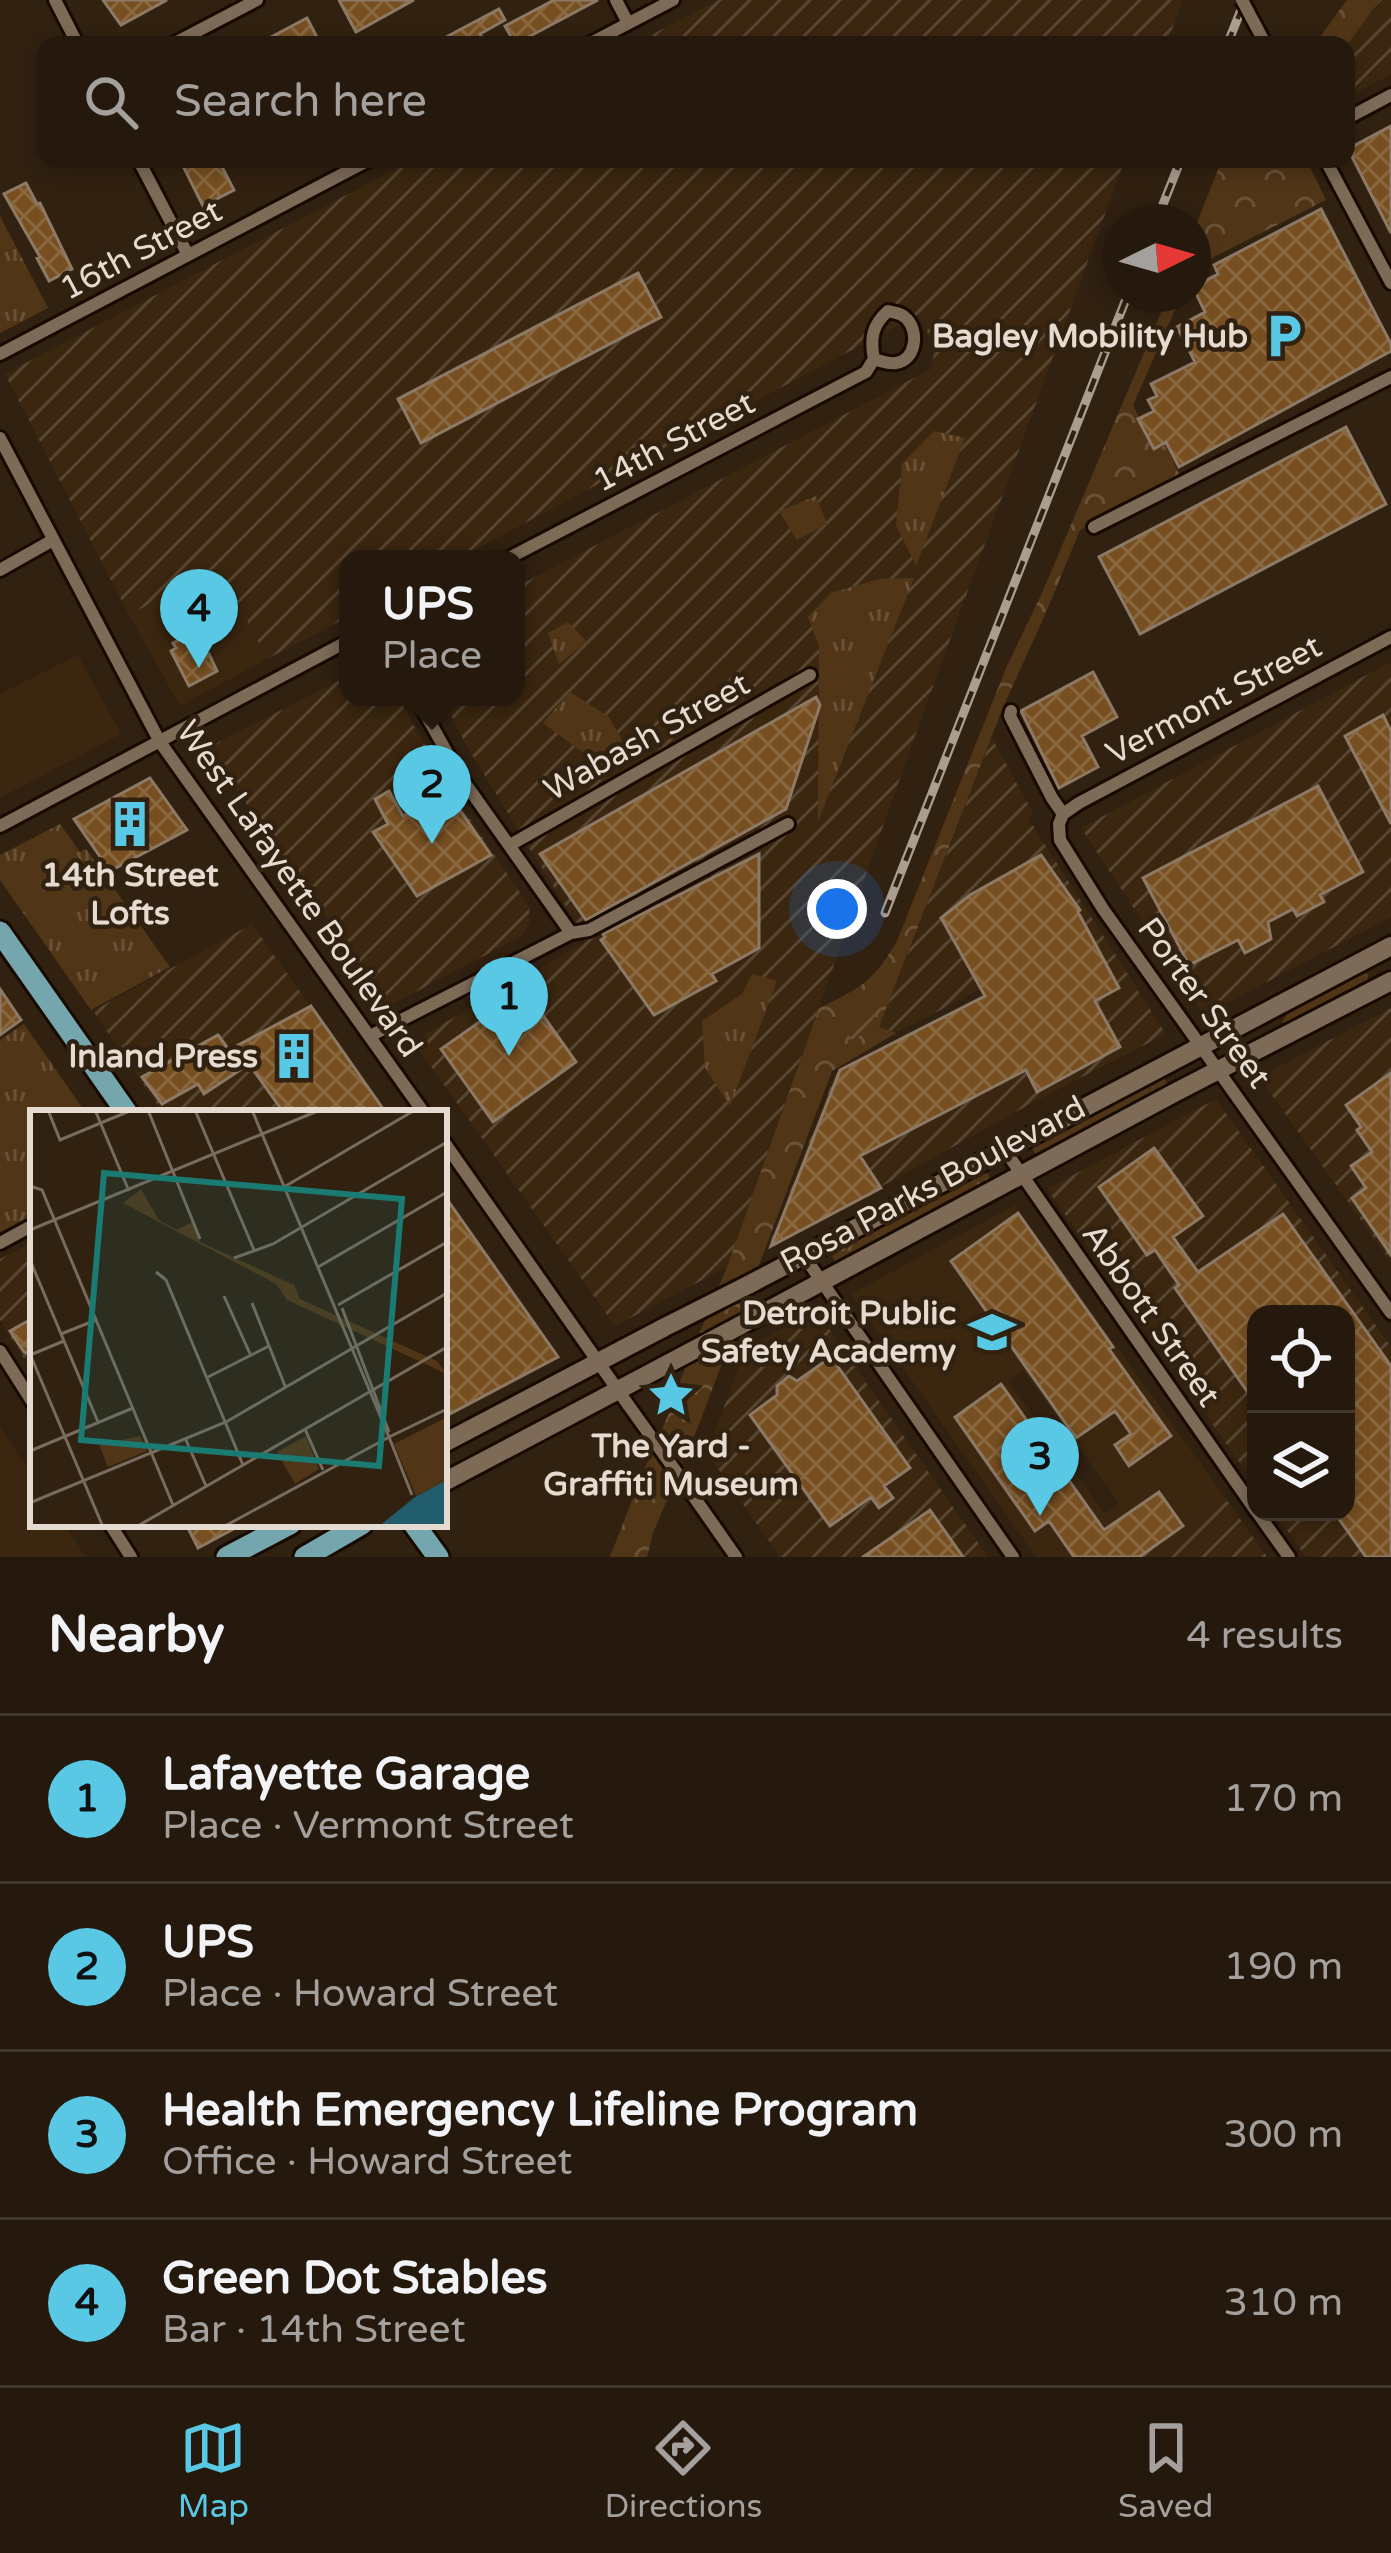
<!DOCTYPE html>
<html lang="en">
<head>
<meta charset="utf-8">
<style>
  :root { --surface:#25190d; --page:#31261b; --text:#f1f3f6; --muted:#a3a09d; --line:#42382e; --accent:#59c8e5 }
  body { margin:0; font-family:"Varela Round",sans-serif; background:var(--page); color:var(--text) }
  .controls { position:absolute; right:36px; bottom:36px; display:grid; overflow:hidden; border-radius:24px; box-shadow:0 6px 18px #0003 }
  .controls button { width:108px; height:108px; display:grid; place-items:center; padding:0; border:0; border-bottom:3px solid var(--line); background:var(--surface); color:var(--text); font:60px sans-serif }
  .compass { position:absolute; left:1103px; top:204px; width:108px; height:108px; border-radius:50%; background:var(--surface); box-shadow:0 6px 18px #0003; rotate:85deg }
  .you { position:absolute; left:837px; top:909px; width:42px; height:42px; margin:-30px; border:9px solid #fff; border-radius:50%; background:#1a73e8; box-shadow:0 0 0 18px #1a73e833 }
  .badge { display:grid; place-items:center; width:78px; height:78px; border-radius:50%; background:var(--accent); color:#111; font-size:39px; font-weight:700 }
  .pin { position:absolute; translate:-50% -99px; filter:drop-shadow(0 3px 6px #0008) }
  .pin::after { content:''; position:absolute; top:63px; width:42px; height:36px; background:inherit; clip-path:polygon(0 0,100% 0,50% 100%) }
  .popup { position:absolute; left:339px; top:550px; width:186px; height:156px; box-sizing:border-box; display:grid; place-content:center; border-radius:24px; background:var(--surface); filter:drop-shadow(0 3px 9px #0005); font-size:39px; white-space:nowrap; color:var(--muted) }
  .popup b { font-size:45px; color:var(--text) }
  .popup::after { content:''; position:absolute; left:50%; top:100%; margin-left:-24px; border:24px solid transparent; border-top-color:var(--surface) }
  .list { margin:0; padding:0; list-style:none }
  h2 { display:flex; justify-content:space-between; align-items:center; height:156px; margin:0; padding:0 48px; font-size:51px }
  h2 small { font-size:39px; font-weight:400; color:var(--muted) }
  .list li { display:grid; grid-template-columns:78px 1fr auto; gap:36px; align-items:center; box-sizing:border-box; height:168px; padding:0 48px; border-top:3px solid var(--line) }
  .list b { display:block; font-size:45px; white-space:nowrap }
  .list p { margin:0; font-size:39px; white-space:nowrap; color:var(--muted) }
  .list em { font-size:39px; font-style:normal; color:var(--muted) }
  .icon { flex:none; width:66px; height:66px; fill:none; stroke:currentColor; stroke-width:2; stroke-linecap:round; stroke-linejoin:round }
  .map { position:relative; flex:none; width:1391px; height:1557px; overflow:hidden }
  .search { position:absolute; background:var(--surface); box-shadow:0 6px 18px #0003; left:36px; right:36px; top:36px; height:132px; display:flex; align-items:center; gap:30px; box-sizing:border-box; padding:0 42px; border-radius:24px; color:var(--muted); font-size:45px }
  .sheet { height:828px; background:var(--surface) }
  nav { display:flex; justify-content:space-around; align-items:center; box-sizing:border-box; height:168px; border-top:3px solid var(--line); background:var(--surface); font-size:33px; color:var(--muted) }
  nav a { display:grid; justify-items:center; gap:6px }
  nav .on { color:var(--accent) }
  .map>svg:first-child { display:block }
  .built { fill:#3b2710; fill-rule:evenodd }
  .industrial { fill:url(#industrial-furrows) }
  .grass { fill:url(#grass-tufts) }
  .forest { fill:url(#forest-crowns) }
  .garden { fill:url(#garden-furrows) }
  .building { fill:url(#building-cross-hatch); stroke:#8c7966; stroke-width:3 }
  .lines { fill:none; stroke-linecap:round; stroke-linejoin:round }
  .minor-casing { stroke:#180a00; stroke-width:18 }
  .secondary-casing { stroke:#180a00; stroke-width:24 }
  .primary-casing { stroke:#180a00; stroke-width:27 }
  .minor { stroke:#7d6b58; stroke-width:12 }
  .secondary { stroke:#7d6b58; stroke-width:18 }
  .primary { stroke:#75a5ad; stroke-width:21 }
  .rail-casing { stroke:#aa9e91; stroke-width:9 }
  .rail { stroke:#312111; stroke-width:4.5; stroke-dasharray:14; stroke-linecap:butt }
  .minor-bridge-casing { stroke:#180a00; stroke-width:18; stroke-linecap:butt }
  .secondary-bridge-casing { stroke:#180a00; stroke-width:24; stroke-linecap:butt }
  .minor-bridge { stroke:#7d6b58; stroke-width:12 }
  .secondary-bridge { stroke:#7d6b58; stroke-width:18 }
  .labels { text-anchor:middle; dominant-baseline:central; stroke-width:9; stroke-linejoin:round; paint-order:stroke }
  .street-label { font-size:33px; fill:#e5dbd0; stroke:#312111 }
  .poi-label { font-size:33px; font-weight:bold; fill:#e5dbd0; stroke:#312111; text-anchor:end }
  .inset-road { fill:none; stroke:#796b5d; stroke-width:3 }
  .view { fill:#1a7b73; fill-opacity:0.15; stroke:#1a7b73; stroke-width:6 }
  .inset-edge { fill:none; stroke:#e5dbd0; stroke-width:6 }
</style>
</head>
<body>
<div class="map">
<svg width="1391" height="1557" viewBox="0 0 1391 1557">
  <defs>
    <pattern id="industrial-furrows" width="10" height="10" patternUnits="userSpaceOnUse" patternTransform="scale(3)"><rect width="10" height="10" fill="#3b2710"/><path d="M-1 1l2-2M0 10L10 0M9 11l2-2" fill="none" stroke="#574632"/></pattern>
    <pattern id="grass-tufts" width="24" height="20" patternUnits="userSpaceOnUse" patternTransform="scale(3)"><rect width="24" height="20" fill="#513517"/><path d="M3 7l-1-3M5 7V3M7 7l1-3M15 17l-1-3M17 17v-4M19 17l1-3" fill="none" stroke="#6a5238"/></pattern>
    <pattern id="forest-crowns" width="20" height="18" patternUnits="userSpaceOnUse" patternTransform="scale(3)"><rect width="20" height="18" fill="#513517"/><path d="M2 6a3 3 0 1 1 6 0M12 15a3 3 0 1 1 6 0" fill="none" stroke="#6a5238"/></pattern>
    <pattern id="garden-furrows" width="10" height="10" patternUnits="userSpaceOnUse" patternTransform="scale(3)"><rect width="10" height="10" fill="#513517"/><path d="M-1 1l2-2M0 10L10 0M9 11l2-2" fill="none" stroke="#6a5238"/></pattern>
    <pattern id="building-cross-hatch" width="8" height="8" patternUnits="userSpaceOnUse" patternTransform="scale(3)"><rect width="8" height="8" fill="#774f21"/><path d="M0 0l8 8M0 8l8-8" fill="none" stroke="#8a6840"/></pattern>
  </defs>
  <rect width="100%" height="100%" fill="#312111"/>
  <path class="built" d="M219 566 267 659 180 706 129 615Z
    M78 655 121 734 0 798V694Z
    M1015 1205 1224 1496 1137 1557H1036L851 1294ZM1023 1370 1119 1503 1105 1514 1008 1381Z
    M0 1427 33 1477V1524H64L86 1557H0Z"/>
  <path class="industrial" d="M718 0H1183L1166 45H632Z
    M1380 0H1391V74L1346 98V46Z
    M415 159H1125L919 725 727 1267 615 1326 413 1041 587 941 469 750 442 697H516V587L931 369 935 346 918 315 457 559H348V617L267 659 219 567 129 615 5 374Z
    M1391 662V917L1204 1015 1081 828Z
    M348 676V697H398L450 789 529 906 530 921 522 936 389 1006 207 748Z
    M992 738 1033 813 1028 818 1166 1034 1041 1098 767 1250 836 1072 985 996 981 989 896 1033 879 1027Z
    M252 924 386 1113H163L93 1011Z
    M1391 1008V1262L1259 1077Z
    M1216 1099 1391 1347V1557H1306L1274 1512H1346V1314H1256V1486L1047 1189Z
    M33 1242V1373L0 1320V1259Z
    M817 1311 842 1348 988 1557H780L707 1453 746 1348Z
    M1224 1496 1267 1557H1137Z"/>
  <path class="grass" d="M0 216 48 308 0 333Z
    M934 431 965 438 916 566 896 525 902 464Z
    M816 496 827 524 797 540 779 511Z
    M914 578 818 821 819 646 808 617 831 593 880 579Z
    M568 622 587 642 559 664 548 633Z
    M570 692 609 717 629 753 604 768 543 723Z
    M60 824 80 852 86 849 170 967 91 1010 0 880V855Z
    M1362 970 1369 975 1366 982 1286 1024 1282 1023C1294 996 1337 983 1362 970Z
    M752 974 777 981 730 1106 705 1068 702 1021 742 994Z
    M24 1024 86 1113H33V1217L0 1232V1040Z
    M1163 1076 1168 1084 1165 1088 1036 1156 1031 1145Z
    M986 1170 991 1180 835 1262 830 1251Z"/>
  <path class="forest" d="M1347 0H1380L1346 46 1314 45Z
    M1222 159H1297L1298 161 1306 159 1326 200 1204 262 1193 276V233Z
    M1169 294H1182L1133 405 1155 449 1166 445 1182 480 1080 530 1045 615 1004 705 879 1027 896 1033 832 1071 698 1427 653 1533 647 1557H610L641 1477 670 1411 663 1401 668 1392 677 1388 727 1267 819 1008C861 988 873 982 897 941L1007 666 1042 593Z"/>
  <path class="garden" d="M874 1001H878C877 1016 867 1034 853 1040L850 1038C846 1020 862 1013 874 1001Z"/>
  <path class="building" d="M103 0H167L121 25Z
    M339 0H414L356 32Z
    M554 0H598L515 44 505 26Z
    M499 9 505 20 480 34 486 45H431Z
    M307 18 321 45H256Z
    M1391 126V233L1348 149Z
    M196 159H218L234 190 203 206 183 166Z
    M26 183 37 204 40 203 72 269 49 281 37 258 40 257 4 194Z
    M1321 209 1391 344V351L1179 467 1166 442 1154 449 1138 419 1154 411 1148 400 1157 396 1151 384 1195 362 1177 327 1205 312 1193 287 1218 274 1214 265Z
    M638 273 661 317 421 443 398 399Z
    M1346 427 1386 504 1140 634 1099 557Z
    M183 638 186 643 193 639 202 657 209 654 217 671 189 686 171 651 176 648 173 643Z
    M1093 672 1117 717 1082 736 1098 767 1059 788 1021 711Z
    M816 697 820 705 786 809 586 920 540 854Z
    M1383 715 1391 731V824L1345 736Z
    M150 778 187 830 110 871 74 819Z
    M1318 786 1363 872 1320 895 1324 902 1297 916 1293 909 1268 922 1271 939 1245 953 1238 940 1189 965 1143 878Z
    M389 791 403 816 448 793 491 855 417 896 373 832 388 824 375 799Z
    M759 854V948L712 974 716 981 654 1015 601 940 605 937 603 934Z
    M1041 855 1080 910 1078 912 1119 988 1095 1001 1120 1047 1037 1092 1026 1070 860 1156 881 1188 771 1246 840 1070 985 996 941 918 970 895Z
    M0 989 21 1020 0 1035Z
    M525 990 576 1062 493 1122 441 1049Z
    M311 1006 386 1113H284L249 1064 204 1094 198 1084 162 1104 142 1077 218 1035 229 1050Z
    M1391 1073V1255L1352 1198 1366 1188 1351 1166 1372 1152 1357 1130 1361 1127 1346 1105Z
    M1154 1148 1203 1216 1173 1237 1198 1272 1283 1214 1391 1366V1557H1366L1334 1512H1346V1314H1256V1404L1175 1288 1179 1285 1155 1250 1147 1255 1099 1187Z
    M444 1195 558 1357 444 1417Z
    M1018 1213 1113 1347 1109 1349 1171 1436 1129 1466 1115 1445 1131 1434 1115 1411 1076 1438 951 1261Z
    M33 1318V1355L24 1352 10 1331Z
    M831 1357 910 1468 884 1486 893 1498 879 1508 871 1497 830 1526 750 1415 777 1395V1386L789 1376 797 1381Z
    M1001 1384 1104 1530 1159 1492 1183 1526 1139 1557H1074L1049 1521 1035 1531 955 1417Z
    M930 1510 963 1557H863L889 1539Z
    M186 1524H243L198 1548Z"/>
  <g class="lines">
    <defs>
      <path id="minor" d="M55 0 78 45
        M616 0 628 23
        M171 45 257 0
        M587 45 673 0
        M1346 119 1391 95
        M138 159 188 255
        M1325 159 1391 283
        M0 354 371 159
        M0 438 160 742 424 1113
        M1094 527 1391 377
        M507 559 866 372 874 359C870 339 872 325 888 311 896 313 902 313 907 319 919 332 916 360 896 363 890 364 880 361 874 359
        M0 570 53 540
        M416 697 460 776 571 933
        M1011 711 1010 716 1052 798 1063 814 1059 824 1060 840 1103 909 1391 1313
        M1063 814 1079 803 1391 637
        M0 826 348 641
        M510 845 810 675
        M370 1036 571 933 589 930 788 824
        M444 1142 629 1406
        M1004 1149 1256 1511
        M0 1243 33 1225
        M804 1256 1013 1557
        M0 1351 33 1403
        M680 1477 736 1557
        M1257 1512 1289 1557
        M110 1524 131 1557"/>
      <path id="secondary" d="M748 1285 1391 946
        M739 1326 1176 1092 1391 981
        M444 1443 663 1328
        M444 1482 641 1378"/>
      <path id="primary" d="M0 932 127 1113
        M414 1524 438 1557
        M227 1557 290 1524
        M305 1557 362 1524"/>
    </defs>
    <use href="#minor" class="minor-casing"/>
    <use href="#secondary" class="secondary-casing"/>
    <use href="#primary" class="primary-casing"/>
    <use href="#minor" class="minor"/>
    <use href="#secondary" class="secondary"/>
    <use href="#primary" class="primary"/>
    <defs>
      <path id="rail" d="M1227 45 1245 0
        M1156 222 1181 159
        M885 913 1128 294"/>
    </defs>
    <use href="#rail" class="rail-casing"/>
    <use href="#rail" class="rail"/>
    <defs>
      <path id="minor-bridge" d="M1242 0 1266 45
        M629 1406 680 1477"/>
      <path id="secondary-bridge" d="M663 1328 748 1285
        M641 1378 739 1326"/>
    </defs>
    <use href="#minor-bridge" class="minor-bridge-casing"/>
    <use href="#secondary-bridge" class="secondary-bridge-casing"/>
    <use href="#minor-bridge" class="minor-bridge"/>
    <use href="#secondary-bridge" class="secondary-bridge"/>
  </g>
  <defs>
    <symbol id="parking-bare" viewBox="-9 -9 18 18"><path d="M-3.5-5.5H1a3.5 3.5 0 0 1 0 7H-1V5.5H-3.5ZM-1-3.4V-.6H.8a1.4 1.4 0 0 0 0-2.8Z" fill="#59c8e5" stroke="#312111" stroke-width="2.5" paint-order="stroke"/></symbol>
    <symbol id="building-bare" viewBox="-9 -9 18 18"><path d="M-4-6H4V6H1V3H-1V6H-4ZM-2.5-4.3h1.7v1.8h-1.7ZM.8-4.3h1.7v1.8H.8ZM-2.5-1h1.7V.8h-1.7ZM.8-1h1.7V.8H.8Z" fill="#59c8e5" stroke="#312111" stroke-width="2.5" paint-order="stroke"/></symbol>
    <symbol id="school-bare" viewBox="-9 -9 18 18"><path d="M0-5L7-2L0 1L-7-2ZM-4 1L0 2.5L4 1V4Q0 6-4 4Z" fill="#59c8e5" stroke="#312111" stroke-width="2.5" paint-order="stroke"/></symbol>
    <symbol id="sight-bare" viewBox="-9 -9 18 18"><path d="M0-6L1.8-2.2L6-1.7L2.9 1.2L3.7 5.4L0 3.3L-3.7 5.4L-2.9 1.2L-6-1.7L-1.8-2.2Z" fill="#59c8e5" stroke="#312111" stroke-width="2.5" paint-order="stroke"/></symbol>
  </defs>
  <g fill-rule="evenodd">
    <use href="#parking-bare" x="1251" y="303" width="66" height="66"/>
    <use href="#building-bare" x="97" y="791" width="66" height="66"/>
    <use href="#building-bare" x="261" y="1023" width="66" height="66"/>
    <use href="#school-bare" x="959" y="1299" width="66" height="66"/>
    <use href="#sight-bare" x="638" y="1362" width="66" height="66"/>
  </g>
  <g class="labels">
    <g class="street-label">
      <text transform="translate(141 250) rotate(-28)">16th Street</text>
      <text transform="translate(674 442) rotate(-28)">14th Street</text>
      <text transform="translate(1214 700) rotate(-28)">Vermont Street</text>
      <text transform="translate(647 737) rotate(-29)">Wabash Street</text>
      <text transform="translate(299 889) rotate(55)">West Lafayette Boulevard</text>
      <text transform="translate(1204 1003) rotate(54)">Porter Street</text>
      <text transform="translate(933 1185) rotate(-28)">Rosa Parks Boulevard</text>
      <text transform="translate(1151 1315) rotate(55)">Abbott Street</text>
    </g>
    <g class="poi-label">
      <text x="1248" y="336">Bagley Mobility Hub</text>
      <text x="130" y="875" text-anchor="middle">14th Street<tspan x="130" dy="38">Lofts</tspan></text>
      <text x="258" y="1056">Inland Press</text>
      <text x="956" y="1313">Detroit Public<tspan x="956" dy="38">Safety Academy</tspan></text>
      <text x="671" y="1446" text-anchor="middle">The Yard -<tspan x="671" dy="38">Graffiti Museum</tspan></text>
    </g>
  </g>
  <g transform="translate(30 1110)">
    <rect width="417" height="417" fill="#312111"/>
    <path d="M110 326 117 341 78 357 69 335ZM276 326 289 359 265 374 247 342Z" fill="#513517"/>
    <path d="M111 79 129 110 147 120 162 112 170 132 264 175 270 189 407 251 417 264 257 190 246 174 93 93ZM417 307V370L386 386 364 334Z" fill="#513517"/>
    <path d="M417 370V417H348L385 387Z" fill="#215d6c"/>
    <path class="inset-road" d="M18 0 30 30 102 0M65 0 99 81M118 0 170 129M165 0 224 140M222 0 359 327M0 76 12 80 143 395M254 77 385 0M0 120 290 0M204 148 243 134 417 32M0 150 68 312M288 157 417 82M134 168 126 162 136 170 213 355M194 186 221 246M222 193 255 276M308 195 417 132M312 198 359 322M31 224 66 210M0 244 73 417M0 245 34 231M178 267 239 236M275 319 293 360M359 327 417 299M156 330 176 376M0 341 103 298M0 387 2 392 196 312 417 183M106 417 417 237M193 417 359 327 382 385"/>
    <path class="view" d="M74 63 372 89 349 356 51 330Z"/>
    <rect width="417" height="417" class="inset-edge"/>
  </g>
</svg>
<div class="controls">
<button><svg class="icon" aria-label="locate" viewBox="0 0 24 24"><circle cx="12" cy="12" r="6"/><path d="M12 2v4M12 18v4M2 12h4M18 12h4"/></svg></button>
<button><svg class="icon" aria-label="layers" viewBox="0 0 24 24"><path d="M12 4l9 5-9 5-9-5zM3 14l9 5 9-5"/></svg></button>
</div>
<svg class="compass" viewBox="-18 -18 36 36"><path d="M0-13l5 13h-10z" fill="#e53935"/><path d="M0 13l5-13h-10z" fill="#a3a09d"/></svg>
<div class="you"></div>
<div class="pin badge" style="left:509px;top:1056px">1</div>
<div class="pin badge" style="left:432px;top:844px">2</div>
<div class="popup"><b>UPS</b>Place</div>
<div class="pin badge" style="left:1040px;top:1516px">3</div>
<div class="pin badge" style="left:199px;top:668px">4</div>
<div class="search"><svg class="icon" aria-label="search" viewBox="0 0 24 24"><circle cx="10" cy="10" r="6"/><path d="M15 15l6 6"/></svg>Search here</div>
</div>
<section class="sheet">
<h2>Nearby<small>4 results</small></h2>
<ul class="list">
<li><span class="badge">1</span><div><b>Lafayette Garage</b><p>Place · Vermont Street</p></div><em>170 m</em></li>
<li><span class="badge">2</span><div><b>UPS</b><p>Place · Howard Street</p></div><em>190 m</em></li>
<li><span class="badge">3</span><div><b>Health Emergency Lifeline Program</b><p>Office · Howard Street</p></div><em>300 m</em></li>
<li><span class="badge">4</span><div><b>Green Dot Stables</b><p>Bar · 14th Street</p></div><em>310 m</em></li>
</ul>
</section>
<nav>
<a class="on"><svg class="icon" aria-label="map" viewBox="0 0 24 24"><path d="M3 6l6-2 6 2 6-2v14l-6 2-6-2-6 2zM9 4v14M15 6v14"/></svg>Map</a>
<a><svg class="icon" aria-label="directions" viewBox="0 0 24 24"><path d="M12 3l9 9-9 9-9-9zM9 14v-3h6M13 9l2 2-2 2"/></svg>Directions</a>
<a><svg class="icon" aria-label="saved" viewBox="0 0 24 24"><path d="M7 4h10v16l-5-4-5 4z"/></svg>Saved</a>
</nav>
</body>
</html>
